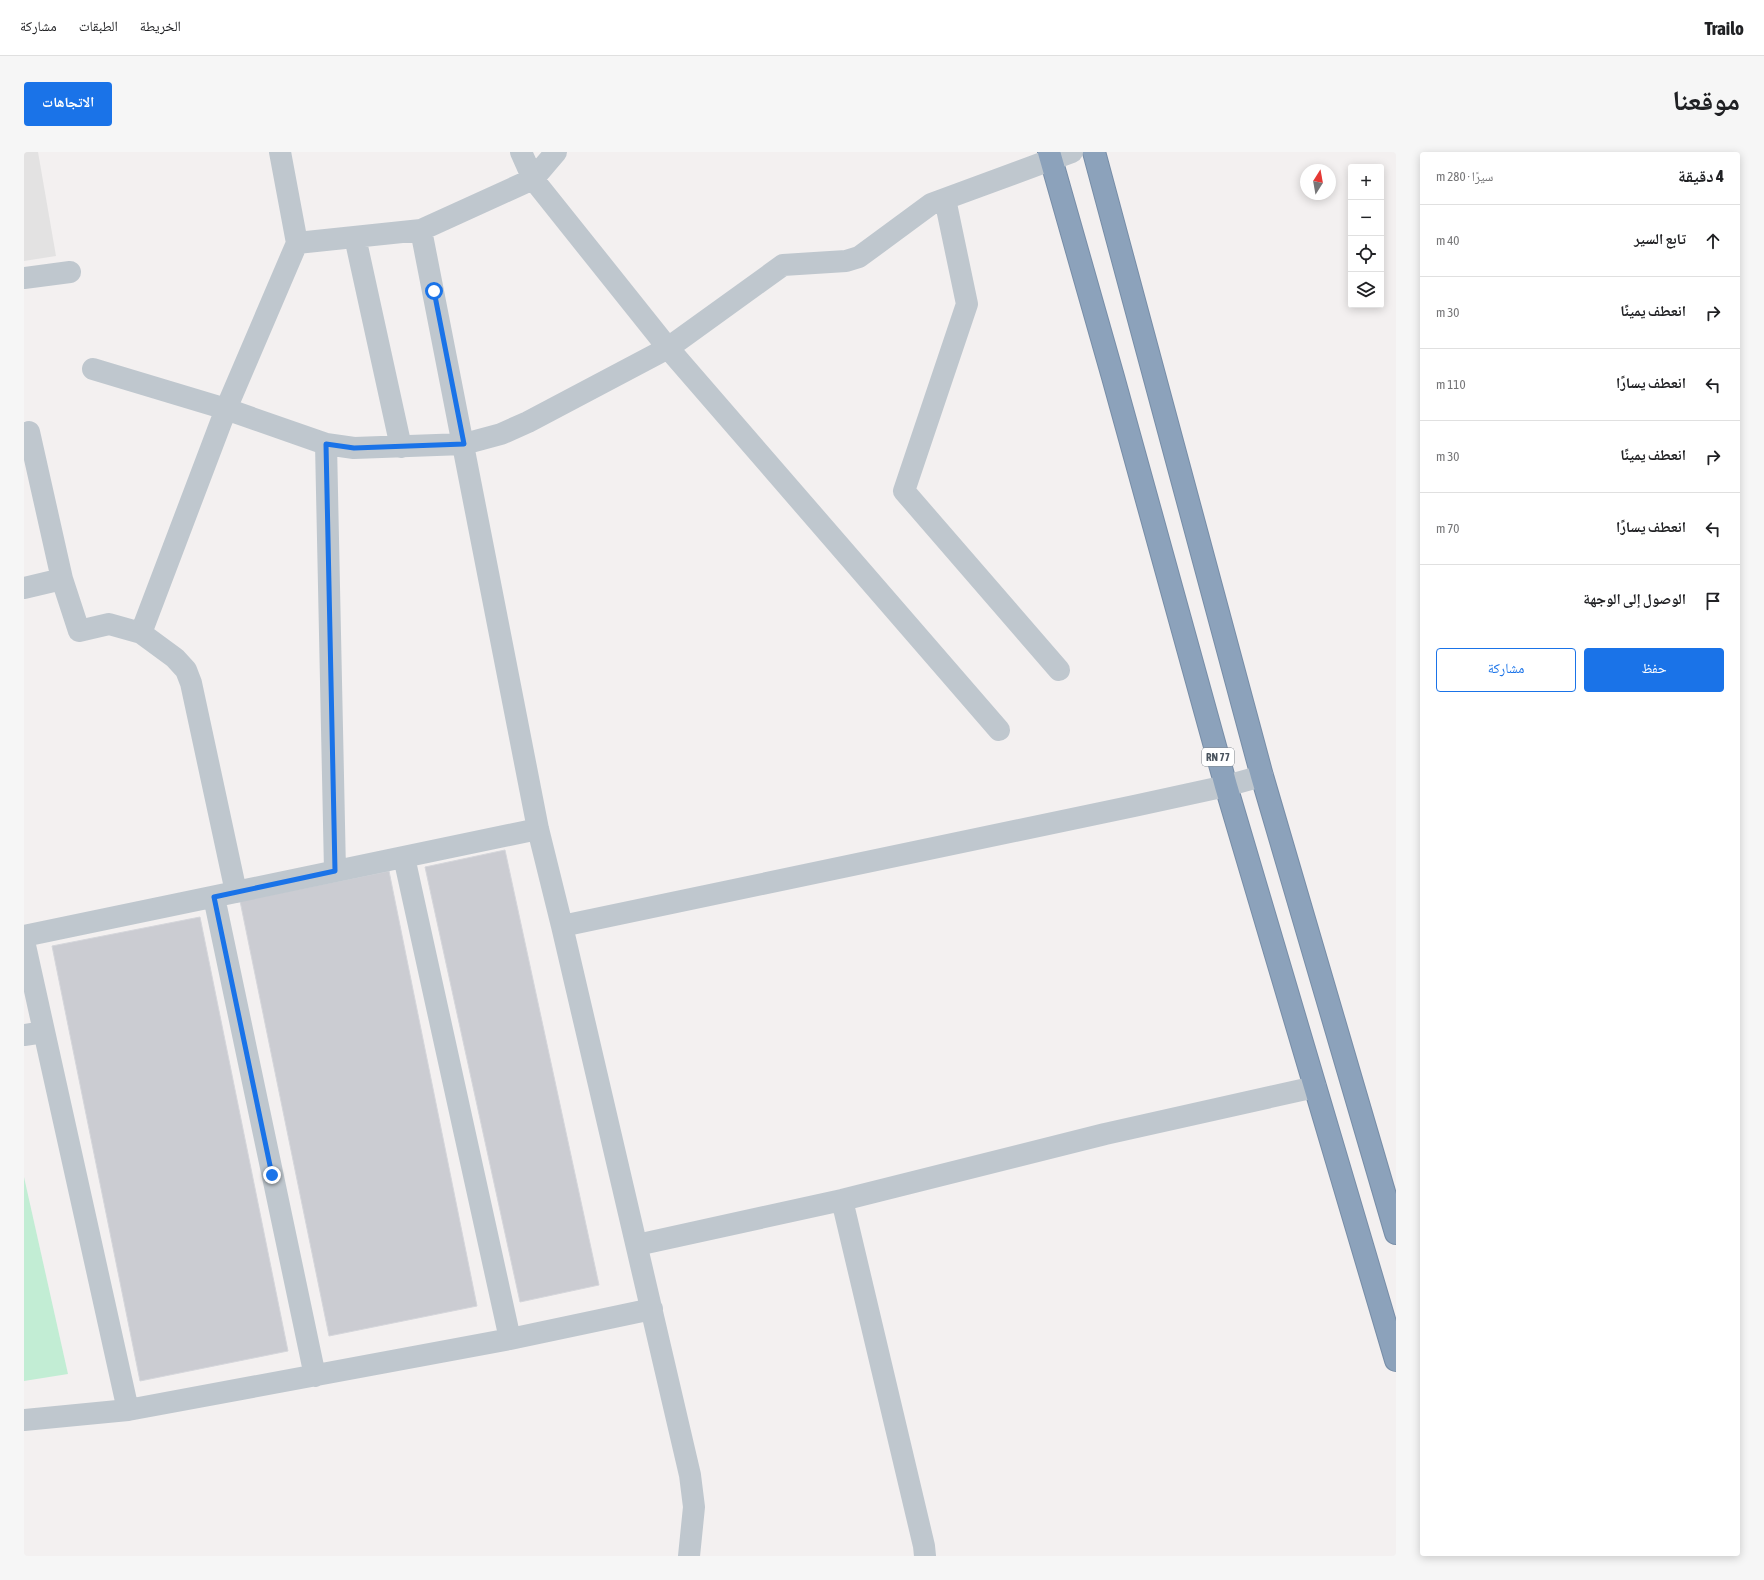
<!DOCTYPE html>
<html lang="ar">
<head>
<meta charset="utf-8">
<style>
  :root { --surface:#fff; --page:#f6f6f6; --text:#202124; --muted:#757577; --line:#e0e0e0; --accent:#1a73e8 }
  body { margin:0; font-family:"Asap Condensed","Noto Naskh Arabic",sans-serif; background:var(--page); color:var(--text); direction:rtl }
  .controls { position:absolute; right:12px; top:12px; display:grid; overflow:hidden; border-radius:4px; box-shadow:0 2px 10px #0003 }
  .controls button { width:36px; height:36px; display:grid; place-items:center; padding:0; border:0; border-bottom:1px solid var(--line); background:var(--surface); color:var(--text); font:20px sans-serif }
  .compass { position:absolute; left:1276px; top:12px; width:36px; height:36px; border-radius:50%; background:var(--surface); box-shadow:0 2px 10px #0003; rotate:11deg }
  .stop { position:absolute; width:12px; height:12px; margin:-9px; border:3px solid #1a73e8; border-radius:50%; background:#fff }
  .stop.end { background:#1a73e8; border-color:#fff; box-shadow:0 1px 4px #0008 }
  .list { margin:0; padding:0; list-style:none }
  h2 { display:flex; justify-content:space-between; align-items:center; height:52px; margin:0; padding:0 16px; font-size:17px }
  h2 small { font-size:13px; font-weight:400; color:var(--muted) }
  .list li { display:grid; grid-template-columns:26px 1fr auto; gap:12px; align-items:center; box-sizing:border-box; height:72px; padding:0 16px; border-top:1px solid var(--line) }
  .list b { display:block; font-size:15px; white-space:nowrap }
  .list em { font-size:13px; font-style:normal; color:var(--muted) }
  .actions { display:flex; gap:8px; padding:12px 16px }
  .actions a { flex:1; padding:9px 0; border:1px solid var(--accent); border-radius:4px; text-align:center; font-size:14px; color:var(--accent) }
  .actions .main { background:var(--accent); color:#fff }
  .icon { flex:none; width:22px; height:22px; fill:none; stroke:currentColor; stroke-width:2; stroke-linecap:round; stroke-linejoin:round }
  .map { position:relative; flex:none; width:1372px; height:1404px; overflow:hidden; direction:ltr; border-radius:4px }
  header { display:flex; align-items:center; gap:24px; box-sizing:border-box; height:56px; padding:0 20px; background:var(--surface); border-bottom:1px solid var(--line) }
  header strong { font-size:19px }
  nav { display:flex; gap:22px; margin-inline-start:auto; font-size:14px }
  .intro { display:flex; align-items:center; justify-content:space-between; box-sizing:border-box; height:96px; padding:0 24px }
  h1 { margin:0; font-size:28px }
  .button { padding:10px 18px; border-radius:4px; background:var(--accent); color:#fff; font-size:14px; font-weight:700 }
  main { display:flex; gap:24px; padding:0 24px }
  aside { flex:1; background:var(--surface); border-radius:4px; box-shadow:0 2px 10px #0003 }
  .map>svg:first-child { display:block }
  .education { fill:#e3e2e2 }
  .green { fill:#c2edd4 }
  .building { fill:#cbccd2; stroke:#d5d6db }
  .lines { fill:none; stroke-linecap:round; stroke-linejoin:round }
  .highway-casing { stroke:#778da7; stroke-width:24 }
  .minor { stroke:#bfc7ce; stroke-width:22 }
  .highway { stroke:#8ca2bb; stroke-width:22 }
  .route { stroke:#1a73e8; stroke-width:5 }
  .labels { text-anchor:middle; dominant-baseline:central; stroke-width:4; stroke-linejoin:round; paint-order:stroke }
  .shield { fill:#fff; stroke:#80878e; stroke-width:1 }
  .shield-label { font-size:11px; font-weight:bold; fill:#49535d }
</style>
</head>
<body>
<header>
<strong>Trailo</strong>
<nav><a>الخريطة</a><a>الطبقات</a><a>مشاركة</a></nav>
</header>
<div class="intro"><h1>موقعنا</h1><a class="button">الاتجاهات</a></div>
<main>
<aside>
<h2>4 دقيقة<small>سيرًا · 280 m</small></h2>
<ul class="list">
<li><svg class="icon" aria-label="ahead" viewBox="0 0 24 24"><path d="M12 20V5M6 11l6-6 6 6"/></svg><div><b>تابع السير</b></div><em>40 m</em></li>
<li><svg class="icon" aria-label="right" viewBox="0 0 24 24"><path d="M7 20v-9h11M14 6l5 5-5 5"/></svg><div><b>انعطف يمينًا</b></div><em>30 m</em></li>
<li><svg class="icon" aria-label="left" viewBox="0 0 24 24"><path d="M17 20v-9H6M10 6l-5 5 5 5"/></svg><div><b>انعطف يسارًا</b></div><em>110 m</em></li>
<li><svg class="icon" aria-label="right" viewBox="0 0 24 24"><path d="M7 20v-9h11M14 6l5 5-5 5"/></svg><div><b>انعطف يمينًا</b></div><em>30 m</em></li>
<li><svg class="icon" aria-label="left" viewBox="0 0 24 24"><path d="M17 20v-9H6M10 6l-5 5 5 5"/></svg><div><b>انعطف يسارًا</b></div><em>70 m</em></li>
<li><svg class="icon" aria-label="arrive" viewBox="0 0 24 24"><path d="M6 21V4h12l-3 4 3 4H6"/></svg><div><b>الوصول إلى الوجهة</b></div></li>
</ul>
<div class="actions"><a class="main">حفظ</a><a>مشاركة</a></div>
</aside>
<div class="map">
<svg width="1372" height="1404" viewBox="0 0 1372 1404">
  <rect width="100%" height="100%" fill="#f3f0f0"/>
  <path class="education" d="M0 0H14L32 104 0 109Z"/>
  <path class="green" d="M0 1025 44 1222 0 1229Z"/>
  <path class="building" d="M481 698 575 1133 496 1150 401 715Z
    M365 719 453 1154 305 1184 216 749Z
    M176 765 264 1199 116 1229 28 794Z"/>
  <g class="lines">
    <defs>
      <path id="highway" d="M1025 0 1089 225 1202 634 1372 1208
        M1070 0 1238 624 1372 1081"/>
    </defs>
    <use href="#highway" class="highway-casing"/>
    <path class="minor" d="M497 0 509 27 644 196 975 578
      M921 47 943 152 880 339 1035 518
      M397 78 514 677 538 774
      M331 85 377 295
      M273 91 397 78 509 27 532 0
      M0 126 46 120
      M69 217 202 257 302 292 330 296 440 292 477 282 504 270 644 196 759 113 822 109 835 105 907 52 1048 0
      M5 280 38 427
      M302 292 311 719
      M0 436 38 427 55 479 85 472 117 481 151 506 162 518 167 531 212 740
      M117 481 202 257 273 91 256 0
      M380 705 486 1187
      M190 745 291 1224
      M0 784 514 677
      M0 789 104 1258
      M0 883 20 880
      M818 1048 900 1394 901 1404
      M613 1093 818 1048 1081 982 1291 935
      M0 1268 104 1258 486 1187 628 1157
      M665 1404 670 1355 666 1323 538 774 1110 654 1202 634 1238 624"/>
    <use href="#highway" class="highway"/>
  </g>
  <g class="lines">
    <path class="route" d="M248 1023 190 745 311 719 302 292 330 296 440 292 410 139"/>
  </g>
  <g class="labels">
    <rect class="shield" x="1178" y="596" width="32" height="18" rx="3"/>
    <g class="shield-label">
      <text x="1194" y="605">RN 77</text>
    </g>
  </g>
</svg>
<div class="controls">
<button>+</button>
<button>−</button>
<button><svg class="icon" aria-label="locate" viewBox="0 0 24 24"><circle cx="12" cy="12" r="6"/><path d="M12 2v4M12 18v4M2 12h4M18 12h4"/></svg></button>
<button><svg class="icon" aria-label="layers" viewBox="0 0 24 24"><path d="M12 4l9 5-9 5-9-5zM3 14l9 5 9-5"/></svg></button>
</div>
<svg class="compass" viewBox="-18 -18 36 36"><path d="M0-13l5 13h-10z" fill="#e53935"/><path d="M0 13l5-13h-10z" fill="#757577"/></svg>
<div class="stop" style="left:410px;top:139px"></div>
<div class="stop end" style="left:248px;top:1023px"></div>
</div>
</main>
</body>
</html>
